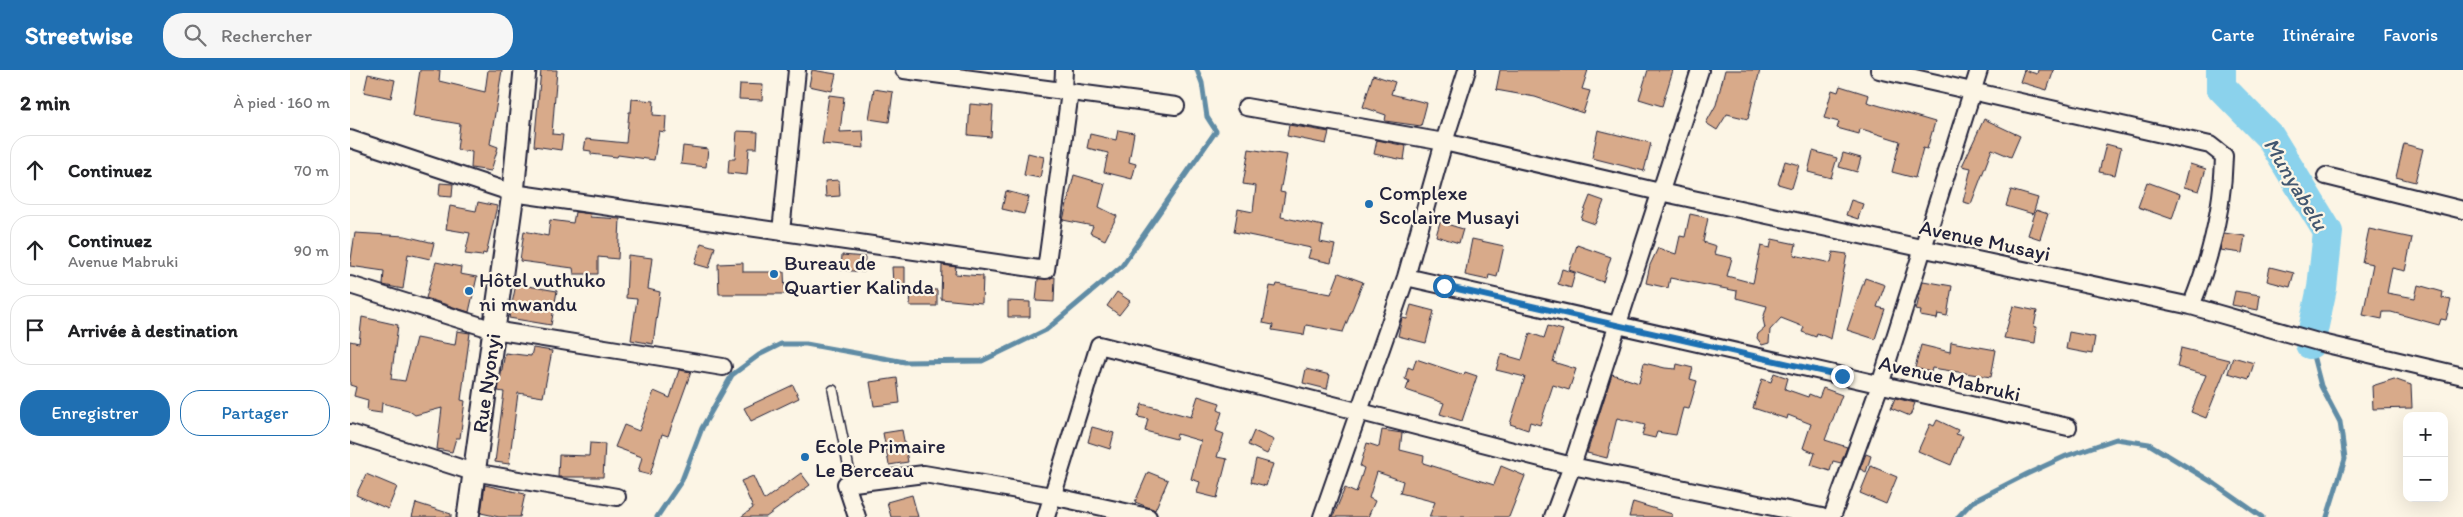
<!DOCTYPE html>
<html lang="fr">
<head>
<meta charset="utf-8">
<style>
  :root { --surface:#fff; --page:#f6f6f6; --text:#202124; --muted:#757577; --line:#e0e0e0; --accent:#1f6fb2 }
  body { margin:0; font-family:Itim,sans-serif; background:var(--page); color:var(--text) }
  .controls { position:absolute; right:15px; bottom:15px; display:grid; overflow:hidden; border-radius:10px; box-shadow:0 5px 20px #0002 }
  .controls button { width:45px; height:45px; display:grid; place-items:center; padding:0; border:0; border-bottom:1px solid var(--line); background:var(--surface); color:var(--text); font:25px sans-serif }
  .stop { position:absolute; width:15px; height:15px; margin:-11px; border:4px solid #1f6fb2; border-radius:50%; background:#fff }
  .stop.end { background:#1f6fb2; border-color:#fff; box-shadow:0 1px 5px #0008 }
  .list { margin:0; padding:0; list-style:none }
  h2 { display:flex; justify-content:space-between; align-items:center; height:65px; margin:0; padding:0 20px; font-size:21px }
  h2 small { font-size:16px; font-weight:400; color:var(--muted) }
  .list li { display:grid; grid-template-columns:32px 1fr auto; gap:15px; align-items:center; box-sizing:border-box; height:70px; margin:0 10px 10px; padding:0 10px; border:1px solid var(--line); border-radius:20px }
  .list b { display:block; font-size:19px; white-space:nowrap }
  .list p { margin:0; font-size:16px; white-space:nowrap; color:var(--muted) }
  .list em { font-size:16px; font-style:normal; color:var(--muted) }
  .actions { display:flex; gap:10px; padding:15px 20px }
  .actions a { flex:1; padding:11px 0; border:1px solid var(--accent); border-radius:20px; text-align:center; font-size:18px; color:var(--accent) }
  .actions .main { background:var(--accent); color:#fff }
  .icon { flex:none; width:28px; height:28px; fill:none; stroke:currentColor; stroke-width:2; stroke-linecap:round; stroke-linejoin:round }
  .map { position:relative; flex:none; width:2113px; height:447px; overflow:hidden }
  header { display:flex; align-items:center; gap:30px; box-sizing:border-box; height:70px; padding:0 25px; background:var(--accent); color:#fff }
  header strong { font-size:24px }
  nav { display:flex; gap:28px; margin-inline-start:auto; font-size:18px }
  .search { width:350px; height:45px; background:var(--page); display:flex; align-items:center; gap:12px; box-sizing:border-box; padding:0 18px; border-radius:20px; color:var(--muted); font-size:19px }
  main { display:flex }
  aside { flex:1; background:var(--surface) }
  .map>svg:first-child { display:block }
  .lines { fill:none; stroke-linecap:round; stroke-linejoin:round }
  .stream { stroke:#618ca5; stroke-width:5 }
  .river { stroke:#8bd2ec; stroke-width:30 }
  .building { fill:#d8aa8a; stroke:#22223b }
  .service-casing { stroke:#22223b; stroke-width:12 }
  .minor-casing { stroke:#22223b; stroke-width:20 }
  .tertiary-casing { stroke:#22223b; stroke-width:25 }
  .service { stroke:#fcf5e5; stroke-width:9 }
  .minor { stroke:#fcf5e5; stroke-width:16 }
  .tertiary { stroke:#fcf5e5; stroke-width:21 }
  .route { stroke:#1f6fb2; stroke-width:6 }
  .poi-dot { fill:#1f6fb2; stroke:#fcf5e5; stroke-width:2 }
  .labels { text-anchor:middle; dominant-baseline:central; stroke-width:4.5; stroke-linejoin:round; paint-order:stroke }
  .poi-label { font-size:21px; fill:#22223b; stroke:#fcf5e5; text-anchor:start }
  .street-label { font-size:21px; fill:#22223b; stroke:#fcf5e5 }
  .water-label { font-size:22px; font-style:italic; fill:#425770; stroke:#fcf5e5 }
</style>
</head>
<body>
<header>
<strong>Streetwise</strong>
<div class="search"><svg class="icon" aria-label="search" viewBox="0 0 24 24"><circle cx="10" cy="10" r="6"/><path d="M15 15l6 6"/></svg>Rechercher</div>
<nav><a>Carte</a><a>Itinéraire</a><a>Favoris</a></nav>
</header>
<main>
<aside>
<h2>2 min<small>À pied · 160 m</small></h2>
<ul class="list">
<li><svg class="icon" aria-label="ahead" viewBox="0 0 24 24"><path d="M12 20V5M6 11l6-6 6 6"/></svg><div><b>Continuez</b></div><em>70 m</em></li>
<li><svg class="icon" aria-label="ahead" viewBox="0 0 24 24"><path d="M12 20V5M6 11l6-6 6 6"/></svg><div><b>Continuez</b><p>Avenue Mabruki</p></div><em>90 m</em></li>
<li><svg class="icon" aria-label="arrive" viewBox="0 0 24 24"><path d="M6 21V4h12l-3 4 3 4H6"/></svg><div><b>Arrivée à destination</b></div></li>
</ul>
<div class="actions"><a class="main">Enregistrer</a><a>Partager</a></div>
</aside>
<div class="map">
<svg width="2113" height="447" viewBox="0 0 2113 447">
  <rect width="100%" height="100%" fill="#fcf5e5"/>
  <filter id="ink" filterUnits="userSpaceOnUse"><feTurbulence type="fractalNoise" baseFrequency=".02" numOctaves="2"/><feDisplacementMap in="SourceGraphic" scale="10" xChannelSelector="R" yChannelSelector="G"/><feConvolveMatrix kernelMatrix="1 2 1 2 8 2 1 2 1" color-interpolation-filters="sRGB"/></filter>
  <g filter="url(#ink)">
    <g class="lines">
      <path class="stream" d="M1960 274 1971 316 1990 352 1995 389 1977 447
        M307 447 332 410 352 358 382 305 409 285 431 274H456L555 292 632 291 696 260 772 196 866 61 857 47 852 13 847 0
        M1608 447 1622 432 1677 404 1716 386 1766 369 1799 374 1865 414 1912 447"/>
      <path class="river" d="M1871 0V17L1920 67 1978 162 1972 218 1960 274"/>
    </g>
    <path class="building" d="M70 0H90L89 11 135 22 138 0H152L140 74 148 77 141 101 121 98 122 82 107 80 110 54 63 46Z
      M191 0H207L202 64 213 65 211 80 184 76Z
      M462 0 486 4 482 21 459 16Z
      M1150 0H1238L1232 19 1240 21 1233 43 1185 27 1146 20Z
      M1298 0H1323L1312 36 1289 29Z
      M1375 0H1410L1398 49 1377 44 1367 60 1356 53 1366 35Z
      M1674 0 1687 4 1688 0H1704L1697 20 1670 12Z
      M18 4 45 10 41 28 14 22Z
      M1023 5 1045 12 1041 24 1077 33 1071 56 1035 51 1036 45 1013 37Z
      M390 14 413 15 412 30 389 29Z
      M1490 16 1519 25 1517 32 1585 52 1577 79 1573 78 1565 108 1542 102 1550 71 1515 60 1510 59 1509 64 1487 58 1489 52 1474 48 1482 20 1488 22Z
      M524 19 543 22 539 52 519 49Z
      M479 25 494 27 490 62 513 61 514 78 472 74Z
      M282 29 304 31 303 45 316 46 315 62 309 61 304 90 268 85 267 87 241 84V81L234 80 236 69 276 73 279 42H281Z
      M620 34 643 36 641 67 618 65Z
      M1634 49 1670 66 1661 87 1642 79 1621 134 1613 132 1621 98 1612 96Z
      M939 55 979 62 976 74 937 66Z
      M768 60 784 63 779 92 786 94 782 109 754 102 758 83 737 78 740 64 766 70Z
      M1248 60 1301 73 1294 101 1242 88Z
      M387 61 408 62 407 78H399L397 105 378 103 379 89H385Z
      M1027 70 1056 76 1054 90 1024 84Z
      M1756 74 1771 78 1765 105 1749 102Z
      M2054 74 2073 79 2065 112 2046 107Z
      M333 76 358 79 356 97 331 94Z
      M899 79 937 85 930 122 935 123 931 147 973 156 970 172 985 175 981 193 958 188 961 178 884 162 888 139 903 142 906 116 893 114Z
      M1463 81 1487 88 1481 108 1458 102Z
      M678 83 694 87 690 108 674 105Z
      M1493 83 1511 88 1507 102 1489 97Z
      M1435 91 1449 95 1442 118 1428 114Z
      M1840 94 1856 99 1849 121 1834 117Z
      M724 105 755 114 749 137 767 146 755 170 740 163 743 156 713 150Z
      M489 110 490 126 476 127 475 111Z
      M1797 112 1830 124 1822 149 1788 137Z
      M90 113 103 114 102 127 89 126Z
      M1661 120 1688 128 1683 144 1656 136Z
      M656 121 679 127 674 144 652 139Z
      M1240 126 1254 131 1245 154 1231 149Z
      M1501 130 1513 134 1508 149 1496 145Z
      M128 132 147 136 136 184 133 183 132 186 115 184 120 163 96 159 100 136 126 141Z
      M1686 140 1698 144 1690 169 1678 165Z
      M225 142 241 144 240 147 270 149 268 189 248 187V204H224L223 198 170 191 174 161 198 166 200 150 223 153Z
      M1340 144 1358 148 1353 172 1366 176 1364 184 1382 188 1377 206 1403 213 1411 176 1420 178 1422 169 1446 174 1444 185 1481 193 1483 182 1497 184 1481 269 1467 263 1466 267 1452 262 1454 257 1431 248 1420 260 1419 273 1412 275 1407 268 1408 264 1415 258 1413 249 1417 236 1386 228 1387 221 1320 208 1318 218 1296 213 1300 195 1308 178 1326 184 1330 166 1335 167Z
      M1090 152 1113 159 1109 173 1086 166Z
      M2019 159 2062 168 2055 201 2042 198 2037 223 2065 228 2068 215 2093 222 2092 228 2101 230 2096 250 2091 249 2089 255 2041 242H2033L2032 249 2013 245 2023 194 2012 192Z
      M5 163 55 166 84 173 80 189 58 184 53 219 33 215 34 201 0 196Z
      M1874 163 1895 166 1892 183 1870 180Z
      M1122 169 1154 176 1147 207 1139 205 1138 210 1115 205Z
      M351 173 365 177 359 198 345 194Z
      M1227 175 1261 187 1253 212 1219 200Z
      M278 185 302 188 298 219 310 222 303 274 281 270 287 229 276 228Z
      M492 185 515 187 514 202 491 200Z
      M86 192 111 197 110 204 127 207 119 242 76 228Z
      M393 193V202H434L435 224H369L368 194Z
      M592 195 606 197 605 204 633 206 632 233 591 229Z
      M542 197H555V214H543Z
      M1920 197 1944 203 1940 217 1917 211Z
      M1212 199 1225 203 1221 218 1208 214Z
      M989 203 1013 212 993 262 956 255 954 265 922 260 923 255 913 253 920 216 926 217 927 214 981 224Z
      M705 207 704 232 686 231 688 209Z
      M1515 208 1535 215 1527 237 1535 239 1525 269 1497 260Z
      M1573 211 1602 216 1597 246 1588 244 1587 249 1570 246 1571 241 1566 240Z
      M166 214 207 221 201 255 159 248Z
      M561 219 587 220V236H560Z
      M1885 221 1910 225 1908 240 1882 235Z
      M767 222 780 231 769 245 757 236Z
      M658 231 680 232V247H658Z
      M1061 235 1084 241 1076 273 1048 266 1052 248 1057 249Z
      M1663 236 1687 241 1684 257H1687L1685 273 1654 268Z
      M12 247 48 255 41 309 55 311 66 268 105 275 107 261 120 263 111 330 115 331 110 368H106L102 382 87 379 92 338 65 345 58 340 32 333 31 343 17 341 18 330 4 326 6 317 0 315V271L9 273Z
      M1198 256 1213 260 1203 292 1226 299 1219 320 1203 315 1190 355 1180 352 1178 360 1160 354 1175 307 1146 300 1151 284 1172 290 1180 263 1194 268Z
      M1719 262 1745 267 1742 284 1716 279Z
      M1601 272 1646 280 1641 307 1582 298 1581 302 1565 298 1571 275 1600 282Z
      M183 278 202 281 193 327 168 323 159 394 145 392 154 322 148 321 155 283 181 286Z
      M1831 278 1879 290 1856 348 1841 342 1856 305 1827 297Z
      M1883 287 1904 293 1899 309 1878 303Z
      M1066 289 1114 305 1115 302 1127 306 1112 351 1090 344 1094 333 1056 320 1059 311 1055 309 1058 297 1063 299Z
      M1294 293 1315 298 1326 299 1327 294 1343 298 1340 309 1347 311 1339 339 1333 338 1326 365 1307 362 1305 368 1292 365 1295 355 1267 348 1257 388 1237 383 1262 304 1289 313Z
      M956 299 980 305 977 319 953 313Z
      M329 300 341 302 318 366 312 364 300 405 288 402 292 387 265 377 274 355 289 361 304 321 320 328Z
      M1424 303 1438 308 1435 319 1458 327 1459 324 1469 328 1473 318 1492 325 1475 370 1497 377 1491 393 1483 391 1480 401 1461 395 1465 383 1453 378 1461 354 1438 345 1437 349 1403 338 1412 309 1421 312Z
      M547 308 550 333 524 336 520 312Z
      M2044 309 2061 315 2062 338 2023 339 2022 316Z
      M443 315 449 328 401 351 394 338Z
      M848 326 870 333 868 340 872 342 866 361 874 364 867 387 877 389 867 428 847 423 850 412 841 409 851 371 827 364 826 369 795 361 798 349 788 347 792 334 841 347Z
      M1545 328 1565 333 1560 346 1541 338Z
      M1587 350 1608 360 1606 364 1613 366 1601 395 1568 381 1580 354 1584 356Z
      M742 357 764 363 760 379 738 372Z
      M552 360 558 392 539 395 533 363Z
      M1032 360 1052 363 1050 380 1074 386 1073 393 1144 415 1151 396 1175 406 1159 447H1079L1085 432 1050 423 1053 411 1027 402 1019 428 1025 431 1018 447H983L995 418 1006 423 1014 398 1010 396 1017 373 1029 377Z
      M904 361 924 370 917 384 898 375Z
      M240 373 255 374 253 407H208L209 385 239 386Z
      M1516 384 1521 386 1516 402 1510 399Z
      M906 389 923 394 916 416 901 412Z
      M1521 396 1547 407 1536 434 1510 423Z
      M798 402 818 410 805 440 785 432Z
      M451 403 460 415 416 447H391L403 438 391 411 403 406 414 430Z
      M16 404 47 417 38 439 6 425Z
      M135 415 175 424 170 447H149L131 443Z
      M562 425 568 447H541L537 432Z
      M1283 432 1322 444V447H1279Z
      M66 433 101 444V447H62Z"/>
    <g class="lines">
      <defs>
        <path id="service" d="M483 320 502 413"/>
        <path id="minor" d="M554 0 826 36
          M1529 0 1860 75 1874 86C1873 137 1860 190 1841 236
          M713 21 714 0
          M896 37 1094 72 1310 122 1841 236 1968 272 2113 306
          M0 69 163 123 696 200 720 22
          M1976 106 2113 140
          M431 162 447 0
          M1056 207 1718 357
          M0 215 144 260 373 297
          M0 363 123 402 267 427
          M507 447 496 414 574 404 702 426 798 447
          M696 447 749 275 1222 396 1472 447
          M972 447 1056 207 1094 72 1117 0
          M1203 447 1222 396 1350 0
          M1482 447 1530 315 1629 0"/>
        <path id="tertiary" d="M118 447 163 123 175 0"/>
      </defs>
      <use href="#service" class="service-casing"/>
      <use href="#minor" class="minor-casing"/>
      <use href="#tertiary" class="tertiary-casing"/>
      <use href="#service" class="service"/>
      <use href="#minor" class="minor"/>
      <use href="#tertiary" class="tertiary"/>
    </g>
  </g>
  <g class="lines" filter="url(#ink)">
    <path class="route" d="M1094 216 1492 306"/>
  </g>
  <g class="poi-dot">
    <circle cx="1019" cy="134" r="5"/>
    <circle cx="424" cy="204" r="5"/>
    <circle cx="119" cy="221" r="5"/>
    <circle cx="455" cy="387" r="5"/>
  </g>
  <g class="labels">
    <g class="poi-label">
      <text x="1029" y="122">Complexe<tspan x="1029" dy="24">Scolaire Musayi</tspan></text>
      <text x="434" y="192">Bureau de<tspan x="434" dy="24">Quartier Kalinda</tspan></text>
      <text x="129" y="209">Hôtel vuthuko<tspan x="129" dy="24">ni mwandu</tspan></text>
      <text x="465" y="375">Ecole Primaire<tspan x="465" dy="24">Le Berceau</tspan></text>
    </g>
    <g class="street-label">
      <text transform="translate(1635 170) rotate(12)">Avenue Musayi</text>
      <text transform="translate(1600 308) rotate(13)">Avenue Mabruki</text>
      <text transform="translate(136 313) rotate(-82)">Rue Nyonyi</text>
    </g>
    <g class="water-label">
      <text transform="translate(1946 114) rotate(59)">Munyabelu</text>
    </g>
  </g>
</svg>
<div class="controls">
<button>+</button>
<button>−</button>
</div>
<div class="stop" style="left:1094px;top:216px"></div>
<div class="stop end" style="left:1492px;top:306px"></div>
</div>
</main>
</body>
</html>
